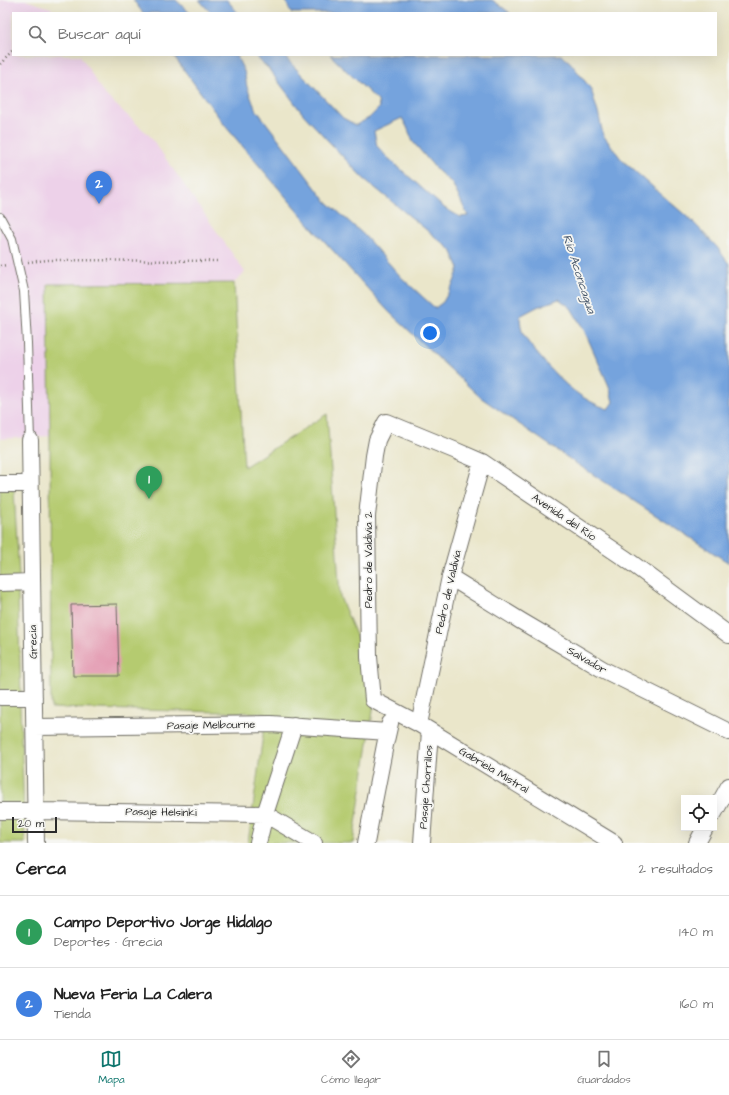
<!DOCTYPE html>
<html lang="es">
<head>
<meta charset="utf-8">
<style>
  :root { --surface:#fff; --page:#f2f2f2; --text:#222; --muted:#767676; --line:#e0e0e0; --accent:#0f766e }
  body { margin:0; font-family:"Architects Daughter",sans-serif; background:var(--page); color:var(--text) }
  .controls { position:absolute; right:12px; bottom:12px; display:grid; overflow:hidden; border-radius:0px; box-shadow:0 4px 16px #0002 }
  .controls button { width:36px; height:36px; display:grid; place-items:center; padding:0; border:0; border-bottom:1px solid var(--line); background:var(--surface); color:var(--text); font:20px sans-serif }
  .scale { position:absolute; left:12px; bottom:10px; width:45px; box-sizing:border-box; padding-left:4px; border:2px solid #2b2b2b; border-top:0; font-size:11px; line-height:14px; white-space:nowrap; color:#2b2b2b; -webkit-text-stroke:3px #f6f6f2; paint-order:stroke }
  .you { position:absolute; left:430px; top:333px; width:14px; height:14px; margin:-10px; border:3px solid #fff; border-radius:50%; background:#1a73e8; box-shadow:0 0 0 6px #1a73e833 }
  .badge { display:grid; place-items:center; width:26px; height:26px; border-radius:50%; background:var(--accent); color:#fff; font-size:13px; font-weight:700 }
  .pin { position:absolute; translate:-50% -33px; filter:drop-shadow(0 1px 2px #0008) }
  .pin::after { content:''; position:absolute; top:21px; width:14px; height:12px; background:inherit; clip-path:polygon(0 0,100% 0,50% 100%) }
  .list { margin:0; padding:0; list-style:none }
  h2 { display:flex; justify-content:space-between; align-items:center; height:52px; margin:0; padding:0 16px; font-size:17px }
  h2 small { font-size:13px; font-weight:400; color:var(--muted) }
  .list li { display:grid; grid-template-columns:26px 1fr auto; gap:12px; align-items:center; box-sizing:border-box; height:72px; padding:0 16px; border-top:1px solid var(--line) }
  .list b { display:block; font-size:15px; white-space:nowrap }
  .list p { margin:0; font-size:13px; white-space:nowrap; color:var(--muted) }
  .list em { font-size:13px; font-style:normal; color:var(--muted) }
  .icon { flex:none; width:22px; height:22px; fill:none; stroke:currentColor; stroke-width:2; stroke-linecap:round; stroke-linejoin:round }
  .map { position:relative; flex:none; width:729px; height:843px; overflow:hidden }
  .search { position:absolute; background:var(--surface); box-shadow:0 4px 16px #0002; left:12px; right:12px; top:12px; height:44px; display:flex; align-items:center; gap:10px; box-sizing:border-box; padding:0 14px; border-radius:0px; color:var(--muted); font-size:15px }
  .sheet { height:196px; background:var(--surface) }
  nav { display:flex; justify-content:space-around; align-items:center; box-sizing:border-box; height:56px; border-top:1px solid var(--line); background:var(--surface); font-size:11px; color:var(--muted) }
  nav a { display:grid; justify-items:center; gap:2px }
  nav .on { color:var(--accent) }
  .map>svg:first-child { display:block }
  .built { fill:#edd1e9 }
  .green { fill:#b5cb70; stroke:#707b4e }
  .water { fill:#75a3dd; stroke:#506784; fill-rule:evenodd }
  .building { fill:#e399b0 }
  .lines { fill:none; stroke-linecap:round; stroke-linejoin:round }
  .service-casing { stroke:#6e6c63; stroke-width:10 }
  .minor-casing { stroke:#6e6c63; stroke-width:18 }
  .path { stroke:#6e6c63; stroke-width:2.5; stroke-dasharray:1 3; stroke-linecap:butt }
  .service { stroke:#fff; stroke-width:8 }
  .minor { stroke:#fff; stroke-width:16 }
  .labels { text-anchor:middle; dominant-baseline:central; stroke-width:3.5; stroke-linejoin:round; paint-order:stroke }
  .street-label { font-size:11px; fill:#2b2b2b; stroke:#f6f6f2 }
  .water-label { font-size:12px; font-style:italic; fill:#455569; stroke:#f6f6f2 }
</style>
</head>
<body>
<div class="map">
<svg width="729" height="843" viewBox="0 0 729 843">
  <rect width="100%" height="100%" fill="#f6f6f2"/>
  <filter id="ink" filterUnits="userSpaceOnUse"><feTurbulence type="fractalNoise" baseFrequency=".025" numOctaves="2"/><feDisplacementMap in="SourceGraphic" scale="8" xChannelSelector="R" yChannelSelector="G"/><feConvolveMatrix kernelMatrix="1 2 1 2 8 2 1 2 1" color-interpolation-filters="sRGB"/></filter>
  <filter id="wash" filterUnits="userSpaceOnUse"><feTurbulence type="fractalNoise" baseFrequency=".012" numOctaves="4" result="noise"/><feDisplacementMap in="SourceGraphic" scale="16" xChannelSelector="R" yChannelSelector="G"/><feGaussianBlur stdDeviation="0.9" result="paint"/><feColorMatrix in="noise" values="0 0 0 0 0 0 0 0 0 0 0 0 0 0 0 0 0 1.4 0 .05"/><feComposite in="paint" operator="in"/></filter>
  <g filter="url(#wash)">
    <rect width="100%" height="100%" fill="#eae6ca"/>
    <path class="built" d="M0 0H25L51 8 54 13H13V55H80L104 94 150 136 245 272 234 283 48 284 50 436 0 439Z"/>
    <path class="green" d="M234 283 244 467 327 414 340 597 377 685 353 843H248L266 713 51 708 50 436 48 284Z
      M0 489 14 490 19 577 18 596 21 698 20 705 25 843H0Z"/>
    <path class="water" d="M133 0H176L190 13H143Z
      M199 0H227L238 13H211Z
      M285 0H492L498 4 510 13H291Z
      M173 55H236L244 71 247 87 255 108 325 200 364 235 401 277 435 308 443 302 454 282 459 268 451 250 363 178 303 114 268 68 254 55H283L343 118 356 125 369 118 379 108 378 101 330 55H561L570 62 591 89 599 116 603 135 622 160 693 222 717 247 729 264V563L574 462 480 397 389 312 315 231 226 127ZM402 118 407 127 413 142 437 170 452 183 468 216 460 217 443 207 386 156 377 146 374 131ZM559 299 571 308 584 330 609 386 613 402 608 409C581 400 564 384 546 364 538 354 529 345 523 334 521 329 520 321 520 316L537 307Z"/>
    <g id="blocks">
      <path class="building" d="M117 604 119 676H73L71 605Z"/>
    </g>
  </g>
  <g filter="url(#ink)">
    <use href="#blocks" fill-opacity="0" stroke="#6e6c63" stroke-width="1"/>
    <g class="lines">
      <defs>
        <path id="service" d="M0 217 12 239 24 291 27 343 30 440"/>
        <path id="minor" d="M30 440 36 843
          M0 484H30
          M450 577 521 621 604 670 729 732
          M0 583 32 582
          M0 697H34
          M419 724 450 577 482 462
          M35 727 271 724 388 732
          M0 811H36L265 814 314 843
          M714 813 729 786
          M258 843 265 814 294 725
          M366 843 385 745 390 723
          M422 843 430 731
          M614 843 419 724 373 700 369 657 367 516 374 456 377 440 386 422 454 450 482 462 626 559 729 635
          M697 843 705 828"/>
      </defs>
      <use href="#service" class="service-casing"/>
      <use href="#minor" class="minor-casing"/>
      <path class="path" d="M0 64 13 51
        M28 262 48 260 219 261
        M0 266 7 265"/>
      <use href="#service" class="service"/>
      <use href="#minor" class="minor"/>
    </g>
  </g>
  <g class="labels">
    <g class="street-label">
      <text transform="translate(564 517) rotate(34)">Avenida del Río</text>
      <text transform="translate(368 560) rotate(-90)">Pedro de Valdivia 2</text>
      <text transform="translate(448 592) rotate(-77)">Pedro de Valdivia</text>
      <text transform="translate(33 642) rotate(-91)">Grecia</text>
      <text transform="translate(587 660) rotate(30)">Salvador</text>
      <text transform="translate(211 725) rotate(-1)">Pasaje Melbourne</text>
      <text transform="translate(494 770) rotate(31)">Gabriela Mistral</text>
      <text transform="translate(426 787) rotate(-86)">Pasaje Chorrillos</text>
      <text transform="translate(161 812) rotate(1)">Pasaje Helsinki</text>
    </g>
    <g class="water-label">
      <text transform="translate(579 274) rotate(72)">Río Aconcagua</text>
    </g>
  </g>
</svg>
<div class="controls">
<button><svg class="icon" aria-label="locate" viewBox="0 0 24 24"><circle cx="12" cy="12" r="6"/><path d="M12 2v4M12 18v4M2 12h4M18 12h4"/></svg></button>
</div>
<div class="scale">20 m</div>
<div class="you"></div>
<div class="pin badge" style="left:149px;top:499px;background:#2e9e5b">1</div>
<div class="pin badge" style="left:99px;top:204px;background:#3f7fe0">2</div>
<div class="search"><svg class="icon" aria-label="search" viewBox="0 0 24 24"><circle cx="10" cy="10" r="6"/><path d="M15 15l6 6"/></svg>Buscar aquí</div>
</div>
<section class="sheet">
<h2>Cerca<small>2 resultados</small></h2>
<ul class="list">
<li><span class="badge" style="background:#2e9e5b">1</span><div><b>Campo Deportivo Jorge Hidalgo</b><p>Deportes · Grecia</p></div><em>140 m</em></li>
<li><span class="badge" style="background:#3f7fe0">2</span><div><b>Nueva Feria La Calera</b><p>Tienda</p></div><em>160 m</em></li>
</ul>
</section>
<nav>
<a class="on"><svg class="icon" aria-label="map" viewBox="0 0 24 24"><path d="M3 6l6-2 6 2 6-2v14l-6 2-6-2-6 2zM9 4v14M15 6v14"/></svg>Mapa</a>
<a><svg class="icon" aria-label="directions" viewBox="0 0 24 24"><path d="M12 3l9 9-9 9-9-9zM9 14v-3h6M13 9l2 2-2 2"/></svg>Cómo llegar</a>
<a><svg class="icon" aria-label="saved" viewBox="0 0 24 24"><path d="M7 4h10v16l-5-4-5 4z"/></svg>Guardados</a>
</nav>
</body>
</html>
